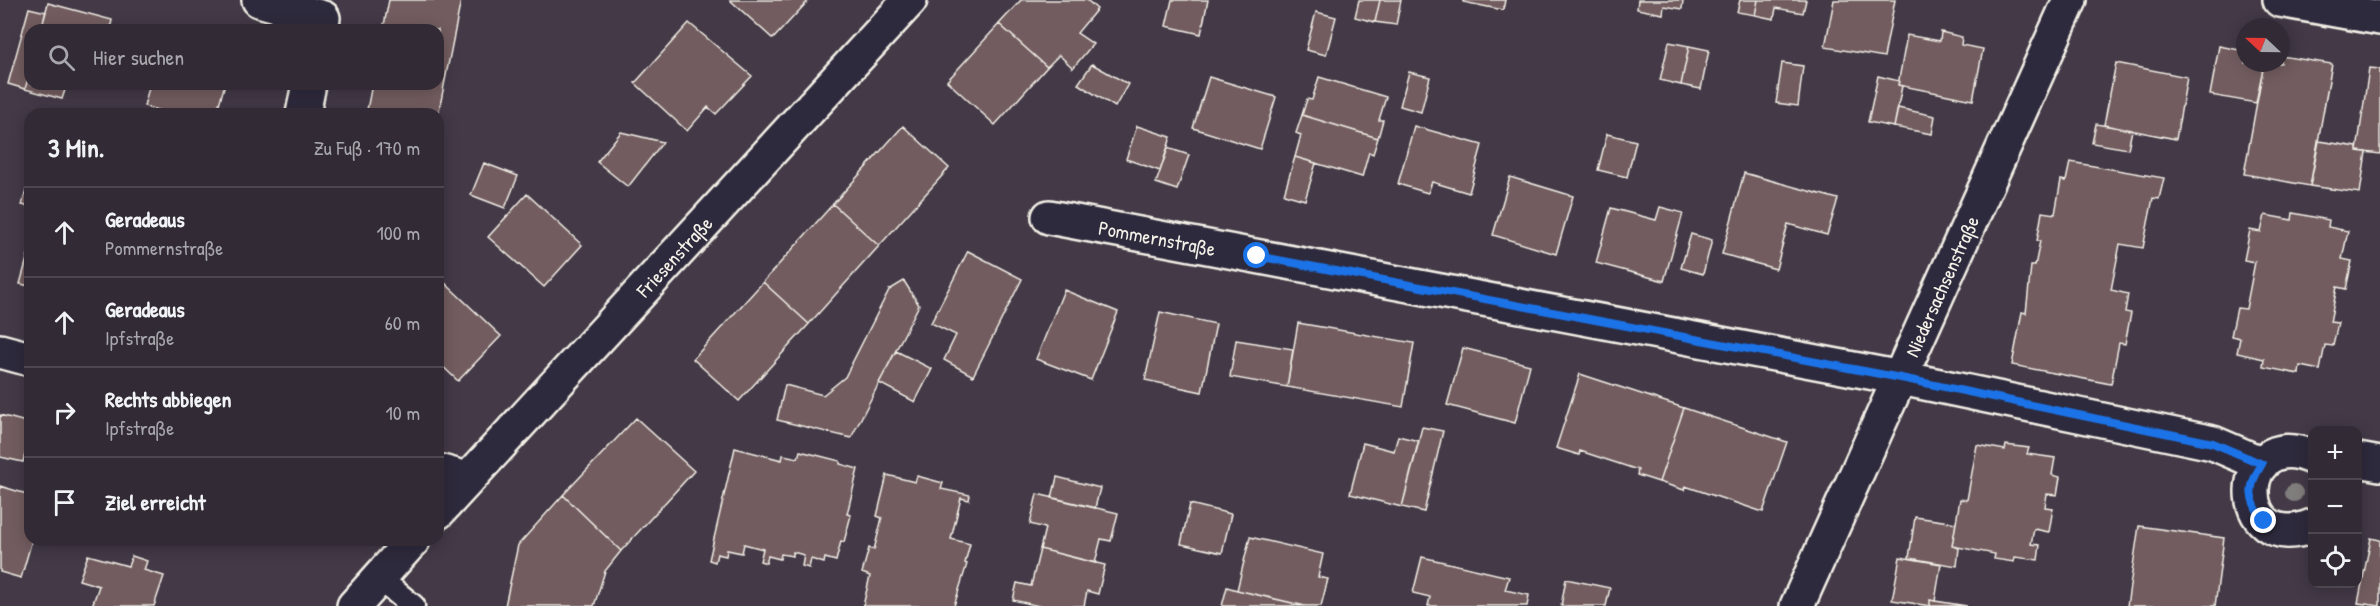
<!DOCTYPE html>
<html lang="de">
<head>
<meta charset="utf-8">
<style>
  :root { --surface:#322b35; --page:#3d3741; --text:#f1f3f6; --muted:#a8a7ad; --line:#4d4750 }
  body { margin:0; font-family:"Patrick Hand",sans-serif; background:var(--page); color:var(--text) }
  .controls { position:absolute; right:18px; bottom:18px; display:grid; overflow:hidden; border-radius:12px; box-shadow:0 3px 15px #0003 }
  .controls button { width:54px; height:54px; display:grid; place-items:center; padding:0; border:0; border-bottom:2px solid var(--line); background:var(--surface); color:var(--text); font:30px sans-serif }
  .compass { position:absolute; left:2236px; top:18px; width:54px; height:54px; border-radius:50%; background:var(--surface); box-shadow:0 3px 15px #0003; rotate:292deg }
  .stop { position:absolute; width:18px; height:18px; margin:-14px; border:4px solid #1a73e8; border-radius:50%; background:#fff }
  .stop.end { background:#1a73e8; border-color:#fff; box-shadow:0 2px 6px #0008 }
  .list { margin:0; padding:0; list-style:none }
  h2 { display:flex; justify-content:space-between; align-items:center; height:78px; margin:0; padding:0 24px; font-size:26px }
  h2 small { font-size:20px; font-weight:400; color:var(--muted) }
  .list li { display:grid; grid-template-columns:39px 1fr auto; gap:18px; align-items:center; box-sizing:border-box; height:90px; padding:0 24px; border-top:2px solid var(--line) }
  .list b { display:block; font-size:22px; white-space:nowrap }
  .list p { margin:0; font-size:20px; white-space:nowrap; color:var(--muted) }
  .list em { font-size:20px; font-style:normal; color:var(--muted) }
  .icon { flex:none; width:33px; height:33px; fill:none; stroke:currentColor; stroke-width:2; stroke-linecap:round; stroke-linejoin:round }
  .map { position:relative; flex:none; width:2380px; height:606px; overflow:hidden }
  .search { position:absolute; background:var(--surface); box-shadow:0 3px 15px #0003; left:24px; top:24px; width:420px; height:66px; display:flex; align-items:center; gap:15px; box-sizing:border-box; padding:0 21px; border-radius:18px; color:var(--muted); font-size:22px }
  .panel { position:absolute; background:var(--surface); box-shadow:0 3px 15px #0003; left:24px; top:108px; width:420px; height:438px; border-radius:18px }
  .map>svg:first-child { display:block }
  .building { fill:#725c5f; stroke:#f4f1e8; stroke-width:1.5 }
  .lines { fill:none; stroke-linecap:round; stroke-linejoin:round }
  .lane-casing { stroke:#f4f1e8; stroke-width:27 }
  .street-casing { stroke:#f4f1e8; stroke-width:38 }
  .secondary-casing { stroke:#f4f1e8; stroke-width:38 }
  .lane { stroke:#2f2a3d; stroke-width:22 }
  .street { stroke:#2f2a3d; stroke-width:33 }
  .secondary { stroke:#2f2a3d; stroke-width:33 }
  .tree { fill:#807d7d }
  .route { stroke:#1a73e8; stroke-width:8 }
  .labels { text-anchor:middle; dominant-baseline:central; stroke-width:6; stroke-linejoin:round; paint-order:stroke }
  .street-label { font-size:20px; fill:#f4f1e8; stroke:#2f2a3d }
</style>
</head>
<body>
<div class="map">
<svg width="2380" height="606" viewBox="0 0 2380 606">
  <rect width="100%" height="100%" fill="#433947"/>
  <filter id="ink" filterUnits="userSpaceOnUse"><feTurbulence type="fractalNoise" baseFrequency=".0167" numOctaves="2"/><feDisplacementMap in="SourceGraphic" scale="12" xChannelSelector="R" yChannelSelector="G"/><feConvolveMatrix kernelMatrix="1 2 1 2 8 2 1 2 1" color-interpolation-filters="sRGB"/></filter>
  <g filter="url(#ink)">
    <path class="building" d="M389 0H461L438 116 386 114 367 110 372 84H438V30H383Z
      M730 0H809L773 39Z
      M1021 0H1087L1097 9 1077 33 1093 44 1073 68 1059 55 1047 67 999 24Z
      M1172 0H1208L1201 34 1166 26Z
      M1359 0H1380L1375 22 1355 17Z
      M1380 0H1401L1396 25 1375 22Z
      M1463 0H1505L1503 10 1463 2Z
      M1638 0H1683L1682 9 1664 6 1663 14 1637 9Z
      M1740 0H1758L1755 15 1737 12Z
      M1758 0H1806L1803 13 1776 8 1774 19 1755 15Z
      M1834 0H1895L1884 57 1825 47Z
      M48 3 112 20 110 30H41Z
      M29 8 46 12 41 30H30V72L25 89 8 84Z
      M1316 12 1336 17 1326 55 1306 50Z
      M689 23 752 76 716 114 708 107 687 131 635 83Z
      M999 24 1047 67 995 125 947 81Z
      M1941 32 1962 37 1961 45 1983 49 1973 100 1898 85 1907 35 1940 41Z
      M1669 42 1689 46 1681 85 1660 80Z
      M1689 46 1709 50 1701 89 1681 85Z
      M2219 46 2245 51V63H2264L2256 103 2210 95Z
      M2281 56 2332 64 2310 186 2244 174 2264 63H2281Z
      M1782 63 1803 66 1798 106 1776 103Z
      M2116 63 2187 77 2176 139 2104 125Z
      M1092 64 1128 84 1115 107 1078 84Z
      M2369 68 2380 69V154L2357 151Z
      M30 72V84H67L62 99 25 89Z
      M1409 72 1430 77 1421 112 1400 106Z
      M1878 76 1899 81 1898 85 1902 86 1894 127 1868 122Z
      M1209 77 1276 97 1260 149 1193 128Z
      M1319 77 1386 97 1379 120H1383L1378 138 1302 115 1307 99 1312 100Z
      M150 84H225L216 114H171L144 106Z
      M1898 108 1935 116 1932 134 1894 127Z
      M1302 115 1378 138 1373 154 1369 152 1362 177 1295 157 1301 135 1296 133Z
      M2096 124 2132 130 2128 149 2092 143Z
      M903 126 949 168 879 246 833 204Z
      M1137 126 1171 137 1160 171 1126 159Z
      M1414 126 1482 145 1469 193 1432 182 1428 193 1398 184Z
      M621 132 663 142 628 187 597 162Z
      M1607 134 1636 141 1627 177 1598 170Z
      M2319 141 2357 147V151L2366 152 2360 193 2310 186Z
      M1168 148 1189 155 1177 190 1156 183Z
      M1295 157 1316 163 1305 200 1284 194Z
      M2070 162 2164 178 2159 199 2153 198 2143 248 2120 244 2111 290 2128 294 2125 312 2131 313 2125 344 2119 343 2111 384 2012 365 2022 312 2026 313 2031 266H2035L2040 241H2037L2042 212 2055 214 2061 180 2066 181Z
      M484 163 518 176 505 208 471 195Z
      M1744 173 1838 199 1827 235 1788 224 1776 269 1722 254Z
      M30 177V207L22 205Z
      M1510 177 1573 196 1556 254 1493 235Z
      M527 194 582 245 544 287 488 237Z
      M833 204 879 246 809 324 763 282Z
      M1660 207 1683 213 1664 281 1596 263 1611 208 1656 220Z
      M2293 213 2329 220 2328 227 2348 231 2342 259 2352 261 2346 289 2337 287 2330 322 2338 323 2333 346 2325 345 2320 370 2300 366 2299 374 2263 367 2264 359 2237 353 2240 338 2231 336 2237 308 2246 309 2255 262 2244 260 2250 230 2261 232 2265 215 2292 220Z
      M1691 234 1712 240 1703 274 1681 268Z
      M30 248V286L20 284Z
      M968 251 1022 279 973 376 944 360 956 335 931 323Z
      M904 281 919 305 851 438 777 420 785 385 823 395 845 377 889 290Z
      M763 282 809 324 739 401 693 359Z
      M445 283 501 336 458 381 438 362V290Z
      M1064 290 1118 312 1091 380 1036 359Z
      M1160 312 1216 324 1202 392 1145 380Z
      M1298 323 1414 343 1403 407 1287 387Z
      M1236 340 1293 349 1287 387 1230 377Z
      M1463 348 1530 365 1515 423 1447 405Z
      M896 351 932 369 915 402 879 383Z
      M1580 374 1684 408 1659 482 1637 475 1638 470 1580 451 1579 455 1556 448Z
      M1684 408 1787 442 1763 512 1685 486 1684 490 1659 482Z
      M0 415 30 423V437L23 462 0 457Z
      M636 418 694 471 621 551 563 495Z
      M1422 427 1443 431 1424 512 1402 507Z
      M1398 436 1419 441 1402 507 1350 494 1363 443 1394 451Z
      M1977 445 2005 450 2006 445 2029 448 2027 454 2055 458 2052 475 2060 477 2057 495 2047 494 2045 507 2053 508 2049 532 2034 529 2031 544 2040 545 2038 560 2015 557 2014 562 1994 559 1995 554 1952 546 1960 499 1967 500Z
      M735 448 782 460 783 455 798 458 800 451 840 461V464L858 469 847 514 851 515 844 542 841 541 836 561 825 558 824 563 811 559 809 568 802 566 804 555 793 552V556L781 554 780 559 768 556 766 563 760 561 763 549 744 544 742 553 727 550 726 556 717 554 715 562 709 560Z
      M887 475 915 482 917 476 943 483 941 489 970 495 969 500 961 498 951 539 970 544 965 563 967 564 954 606H863L870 576 862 573 869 548 874 550 882 518 877 516Z
      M1057 477 1100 488 1095 508 1052 498Z
      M0 486 30 495V540H32L21 578 0 572Z
      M1037 494 1118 513 1111 541 1101 539 1095 563 1040 549 1045 528 1030 524Z
      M563 495 621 551 605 571 594 606H505L518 545Z
      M1190 504 1231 514 1222 553 1181 544Z
      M1915 517 1956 523 1952 546 1959 548 1957 566 1909 558Z
      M2139 526 2224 538 2215 606H2127Z
      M1250 537 1323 554 1318 577 1328 579 1321 606H1305L1237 590Z
      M2371 538 2380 540V606L2358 603Z
      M1040 549 1105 565 1098 594 1087 591 1084 606H1039L1013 600 1017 583 1031 586Z
      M88 555 128 566 132 556 147 561 144 570 164 576 154 606H92L99 586 79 580Z
      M1422 557 1509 577 1505 590 1529 595 1527 606H1428L1430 597 1413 593Z
      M1900 557 1941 564 1935 601 1930 600V606L1892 600Z
      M1566 579 1610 588 1606 606H1561Z
      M1227 587 1237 590 1305 606H1222Z
      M1930 600 1935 601 1967 606H1930Z"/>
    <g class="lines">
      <defs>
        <path id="lane" d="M379 578 413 606"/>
        <g id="street">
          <path d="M259 0 323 18"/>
          <path d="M2280 0 2380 18"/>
          <path d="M303 114 309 84"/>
          <path id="s1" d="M1049 217 1901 378 2213 443 2262 464"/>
          <path d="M0 351 30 359"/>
          <path d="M2312 457C2234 423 2230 558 2312 526"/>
          <path d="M2358 460 2380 464"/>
          <path d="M438 471 467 479"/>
          <path id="s2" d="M1797 606 2070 0"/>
        </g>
        <g id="secondary">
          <path id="s3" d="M438 512 910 0"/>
          <path d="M354 606 413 540"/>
        </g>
      </defs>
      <use href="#lane" class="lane-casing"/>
      <use href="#street" class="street-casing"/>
      <use href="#secondary" class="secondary-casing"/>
      <use href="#lane" class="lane"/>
      <use href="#street" class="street"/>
      <use href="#secondary" class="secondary"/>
    </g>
    <circle class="tree" cx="2294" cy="493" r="9"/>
  </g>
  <g class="lines" filter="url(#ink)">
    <path class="route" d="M1257 256 1901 378 2213 443 2262 464C2247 487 2248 499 2264 521"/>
  </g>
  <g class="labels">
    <g class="street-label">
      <text stroke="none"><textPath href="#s1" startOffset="110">Pommernstraße</textPath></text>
      <text stroke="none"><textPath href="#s3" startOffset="348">Friesenstraße</textPath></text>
      <text stroke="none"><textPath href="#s2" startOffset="351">Niedersachsenstraße</textPath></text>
    </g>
  </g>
</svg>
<div class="controls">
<button>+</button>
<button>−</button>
<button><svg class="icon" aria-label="locate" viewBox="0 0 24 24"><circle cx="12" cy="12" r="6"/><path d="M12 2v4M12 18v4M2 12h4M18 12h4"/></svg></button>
</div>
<svg class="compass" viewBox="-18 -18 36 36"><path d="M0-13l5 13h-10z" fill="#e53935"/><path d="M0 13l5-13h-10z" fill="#a8a7ad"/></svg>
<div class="stop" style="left:1257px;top:256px"></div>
<div class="stop end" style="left:2264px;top:521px"></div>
<div class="search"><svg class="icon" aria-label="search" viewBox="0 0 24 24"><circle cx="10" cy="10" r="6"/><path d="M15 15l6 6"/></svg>Hier suchen</div>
<section class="panel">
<h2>3 Min.<small>Zu Fuß · 170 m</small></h2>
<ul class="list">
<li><svg class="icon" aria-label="ahead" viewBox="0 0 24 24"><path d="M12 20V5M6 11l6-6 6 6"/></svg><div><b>Geradeaus</b><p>Pommernstraße</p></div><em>100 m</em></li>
<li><svg class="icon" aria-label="ahead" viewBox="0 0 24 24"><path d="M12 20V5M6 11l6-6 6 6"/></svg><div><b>Geradeaus</b><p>Ipfstraße</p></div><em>60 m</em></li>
<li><svg class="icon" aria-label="right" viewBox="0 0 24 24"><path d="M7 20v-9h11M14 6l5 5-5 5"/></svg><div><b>Rechts abbiegen</b><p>Ipfstraße</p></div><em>10 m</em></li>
<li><svg class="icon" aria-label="arrive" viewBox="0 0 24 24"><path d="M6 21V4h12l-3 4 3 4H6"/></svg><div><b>Ziel erreicht</b></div></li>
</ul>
</section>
</div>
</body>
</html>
